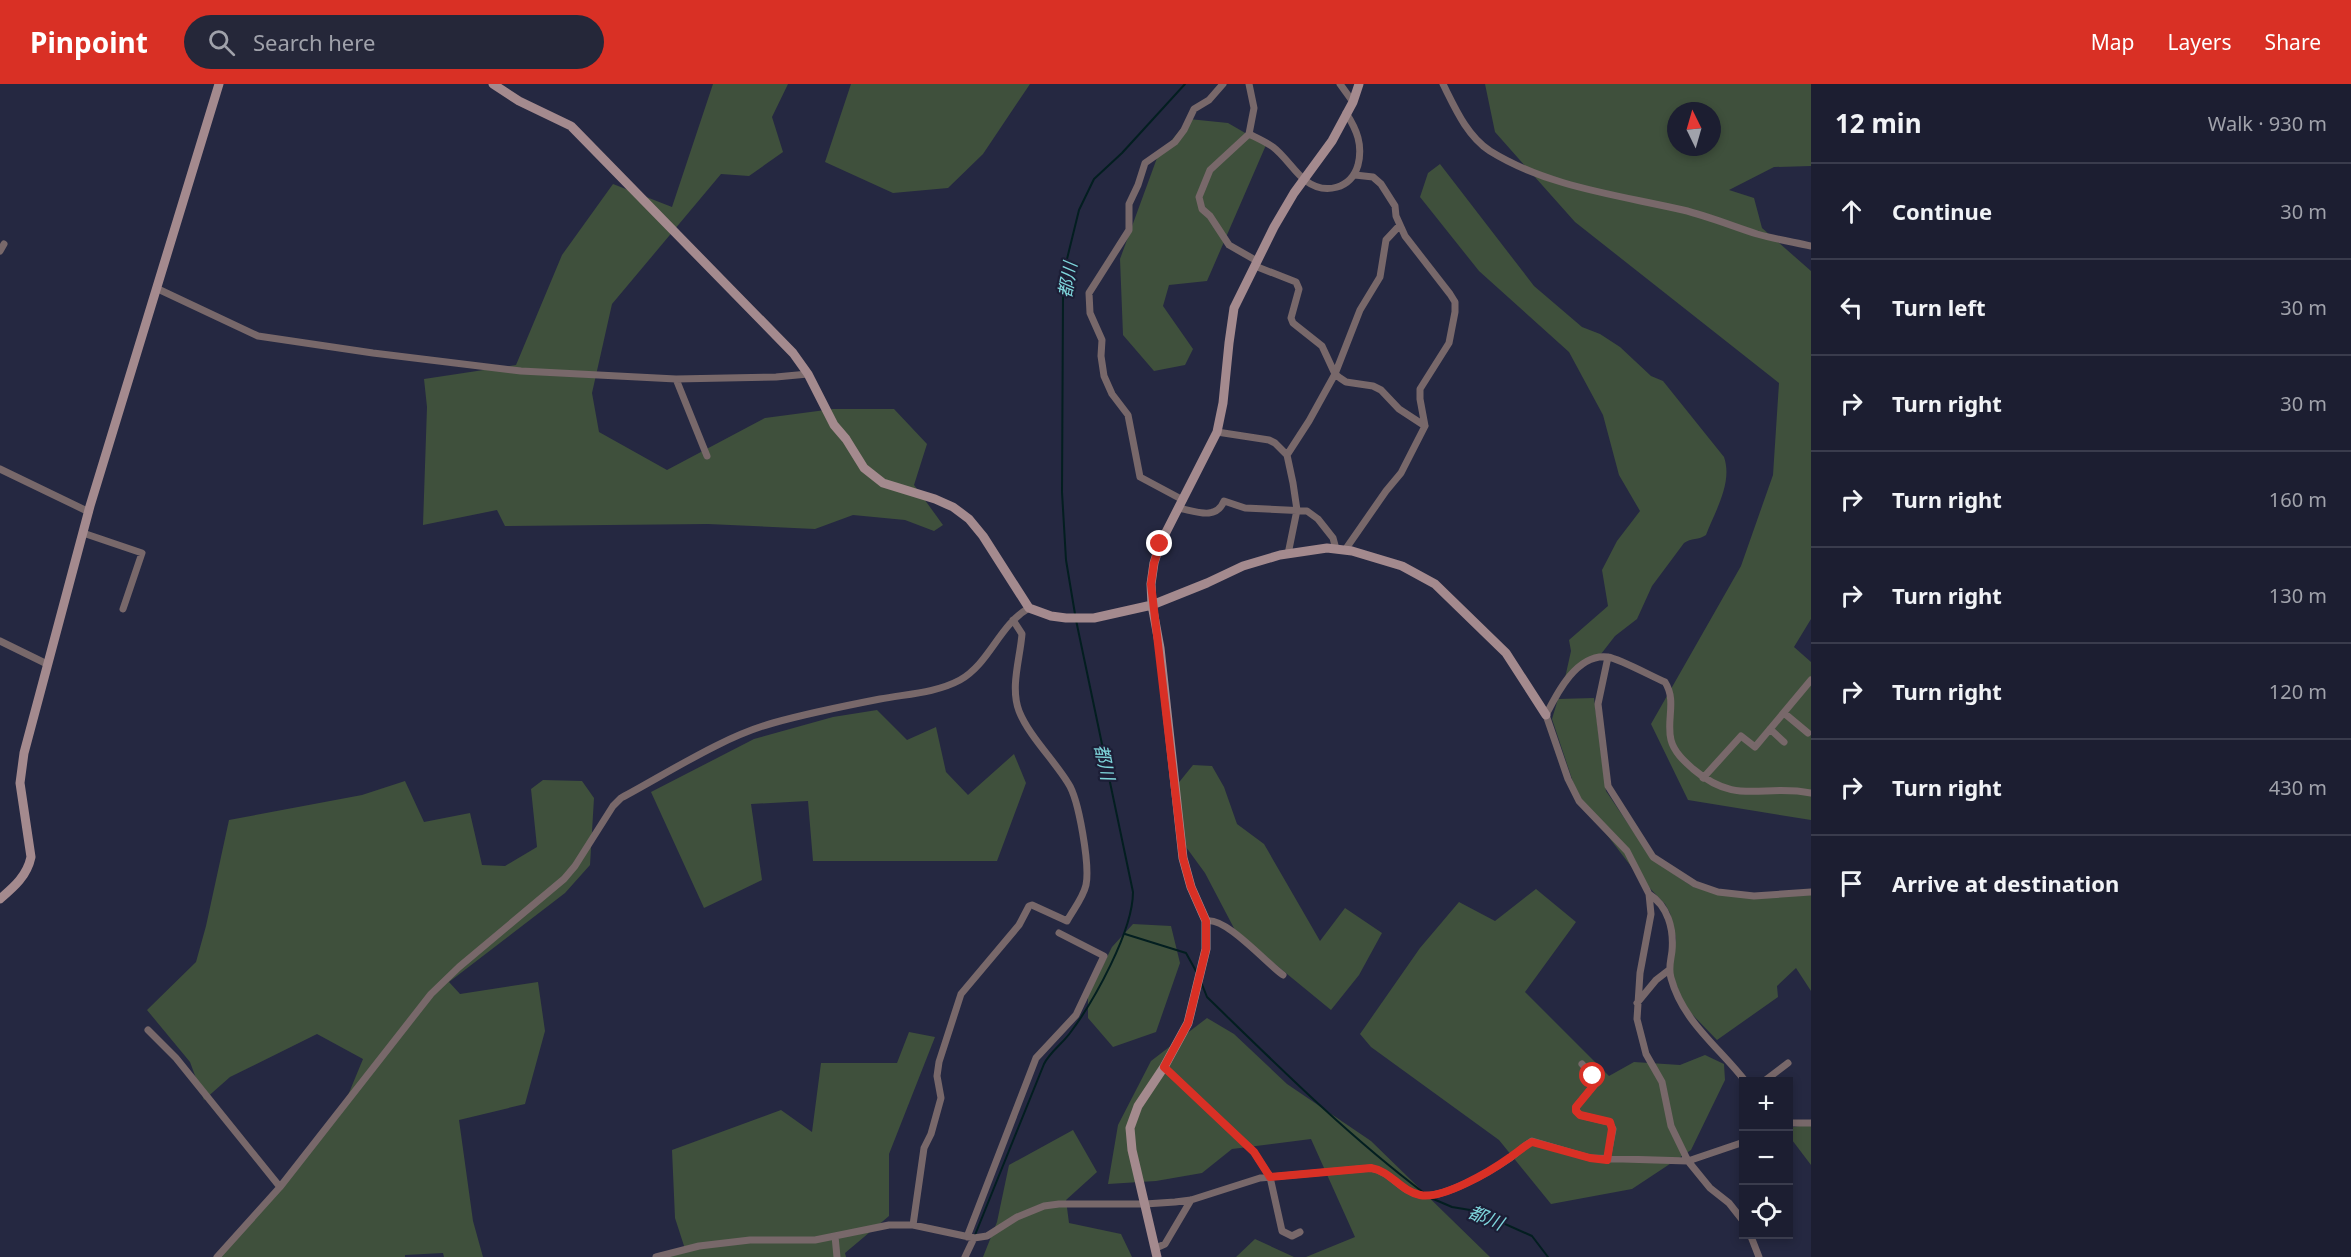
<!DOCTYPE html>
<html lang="en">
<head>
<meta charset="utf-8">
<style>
  :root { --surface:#1c1e31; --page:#252739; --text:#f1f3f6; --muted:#a0a2ab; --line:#3a3c4d; --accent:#d93025 }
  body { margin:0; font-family:"Noto Sans","Noto Sans JP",sans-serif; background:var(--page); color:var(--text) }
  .controls { position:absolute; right:18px; bottom:18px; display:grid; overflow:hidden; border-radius:0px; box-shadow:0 3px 9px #0003 }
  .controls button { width:54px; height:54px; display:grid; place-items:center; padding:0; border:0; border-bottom:2px solid var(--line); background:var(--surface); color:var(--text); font:30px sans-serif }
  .compass { position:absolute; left:1667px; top:18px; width:54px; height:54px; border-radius:50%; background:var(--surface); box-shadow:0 3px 9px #0003; rotate:355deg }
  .stop { position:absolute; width:18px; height:18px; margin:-14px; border:4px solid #d93025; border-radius:50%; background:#fff }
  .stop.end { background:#d93025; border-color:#fff; box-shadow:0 2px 6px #0008 }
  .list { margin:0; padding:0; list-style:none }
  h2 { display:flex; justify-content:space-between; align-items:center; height:78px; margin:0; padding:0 24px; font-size:26px }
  h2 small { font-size:20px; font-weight:400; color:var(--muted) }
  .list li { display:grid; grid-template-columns:39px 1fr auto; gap:18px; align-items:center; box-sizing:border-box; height:96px; padding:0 24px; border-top:2px solid var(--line) }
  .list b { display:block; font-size:22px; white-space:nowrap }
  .list em { font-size:20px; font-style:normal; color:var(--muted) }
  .icon { flex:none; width:33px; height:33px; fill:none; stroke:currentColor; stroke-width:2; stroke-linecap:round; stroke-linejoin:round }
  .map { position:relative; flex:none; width:1811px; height:1173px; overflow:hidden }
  header { display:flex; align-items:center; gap:36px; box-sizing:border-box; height:84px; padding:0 30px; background:var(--accent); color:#fff }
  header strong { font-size:28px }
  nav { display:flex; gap:33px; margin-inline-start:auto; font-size:21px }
  .search { width:420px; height:54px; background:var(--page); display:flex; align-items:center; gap:15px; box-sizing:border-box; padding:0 21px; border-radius:33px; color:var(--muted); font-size:22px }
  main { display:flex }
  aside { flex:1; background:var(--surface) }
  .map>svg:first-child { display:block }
  .green { fill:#3f503c; fill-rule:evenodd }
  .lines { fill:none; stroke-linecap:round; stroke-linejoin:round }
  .stream { stroke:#031e20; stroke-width:2 }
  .street { stroke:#78686a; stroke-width:7 }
  .secondary { stroke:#a48a8e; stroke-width:9 }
  .route { stroke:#d93025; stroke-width:8 }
  .labels { text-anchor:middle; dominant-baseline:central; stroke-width:4.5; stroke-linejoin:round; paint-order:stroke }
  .water-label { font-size:18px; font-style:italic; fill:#7ed5db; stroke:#1c1e36 }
</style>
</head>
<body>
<header>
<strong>Pinpoint</strong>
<div class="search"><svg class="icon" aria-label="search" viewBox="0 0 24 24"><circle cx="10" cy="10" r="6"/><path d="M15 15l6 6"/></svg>Search here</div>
<nav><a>Map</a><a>Layers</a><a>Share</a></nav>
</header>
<main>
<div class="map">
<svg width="1811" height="1173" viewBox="0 0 1811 1173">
  <rect width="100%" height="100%" fill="#252841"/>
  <path class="green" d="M713 0H788L772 33 783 68 749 92 721 90 612 220 592 309 599 348 667 386 765 334 833 325H894L927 360 914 401 943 441 934 447 905 436 853 431 815 445 708 440 505 442 497 426 423 441 427 323 424 295 516 281 562 171 613 100 672 123Z
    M851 0H1030L983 70 948 104 893 109 825 78Z
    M1485 0H1811V82L1774 83 1729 106 1754 114 1762 144 1811 187V535L1794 563 1811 578V736L1688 716 1651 640 1741 482 1773 391 1779 299 1575 138 1495 48ZM1676 27H1712V63H1676Z
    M1189 35 1228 39 1266 61 1207 197 1169 201 1163 222 1193 265 1185 281 1154 287 1123 251 1120 175 1157 74Z
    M1440 80 1534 202 1582 243 1600 250 1620 263 1651 292 1663 297 1724 373C1733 399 1715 427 1706 451 1699 456 1691 454 1684 459L1652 502 1637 535 1615 552 1601 570 1589 575 1565 594 1571 567 1569 556 1608 522 1602 486 1617 457 1640 427 1619 391 1603 331 1569 268 1479 187 1420 113 1428 89Z
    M1594 614 1606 707 1652 775 1690 801 1755 814 1811 811V907L1796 884 1777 902 1778 913 1717 956 1685 923 1673 892 1672 883 1676 854 1670 829 1665 820 1640 794 1578 713 1552 635 1558 615Z
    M877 626 907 656 936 643 946 688 968 711 1014 670 1026 699 997 777H813L808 717 751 720 762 796 704 824 651 708 754 655 833 633Z
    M1193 681 1212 682 1224 703 1237 740 1264 760 1320 857 1345 824 1382 849 1359 891 1331 926 1236 848 1205 789 1186 763 1176 702Z
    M543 696 582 697 594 714 590 781 565 809 449 898 460 910 538 898 545 947 525 1020 459 1036 473 1137 483 1173H444L443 1169 405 1171V1173H221L261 1123 339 1033 363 975 317 950 230 993 204 1016 190 978 147 926 196 878 206 842 229 736 362 711 405 697 424 738 470 729 482 781 505 782 537 763 531 705Z
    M1536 805 1576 838 1525 908 1609 992 1634 978 1680 981 1705 971 1724 980 1725 996 1691 1066 1632 1105 1551 1120 1499 1056 1371 963 1360 950 1420 864 1459 818 1495 837Z
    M1133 840 1171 842 1180 879 1156 948 1113 963 1088 934V911L1112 863Z
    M1207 934 1234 950 1287 1000 1371 1057 1490 1173H1306L1355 1153 1311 1055 1232 1065 1202 1089 1156 1097 1108 1100 1118 1041 1151 977Z
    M909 948 935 953 889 1070V1132L845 1169 846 1173H653L686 1168 675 1134 672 1066 781 1026 812 1048 821 979H897Z
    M1804 1041H1811V1081L1789 1052V1044Z
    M1073 1046 1097 1088 1066 1116 1069 1139 1121 1150 1132 1173H983L997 1138 1009 1081Z
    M1255 1155 1294 1173H1236Z"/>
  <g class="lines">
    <path class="stream" d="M1075 530 1066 476 1062 408 1063 213 1067 175 1079 126 1094 95 1122 69 1185 0
      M1125 850 1186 869 1196 887
      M1201 898 1207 913C1277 981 1346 1050 1424 1109
      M1431 1114 1452 1123 1476 1127 1532 1152 1548 1173
      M975 1151 1044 980C1050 968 1062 960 1070 949 1094 917 1133 847 1133 808L1076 536"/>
    <path class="street" d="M1249 0 1254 24 1249 50 1210 86 1199 113 1202 125 1210 132 1229 161 1257 177
      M1340 0 1353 18
      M1443 0C1455 24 1467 52 1490 67 1548 103 1618 111 1683 126 1708 132 1732 142 1757 150 1775 155 1793 158 1811 162
      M1249 50C1257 54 1266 58 1273 63 1285 72 1295 89 1306 97 1325 111 1351 105 1358 81 1363 61 1357 46 1346 29
      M0 167 4 160
      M1255 182 1296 198 1299 205 1291 234 1293 239 1322 262 1335 290 1340 294 1346 298 1373 302 1381 306 1399 325 1425 342
      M158 205 258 252 373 269 521 287 676 295 776 293 808 290
      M676 295 707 372
      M1217 348 1269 356 1275 359 1287 371 1293 399 1297 426 1288 470
      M1287 371 1309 337 1335 290 1360 226 1380 193 1386 156 1400 141
      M0 385 89 428
      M1183 416 1140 393 1128 331 1112 310 1104 292 1101 272 1102 256 1090 229 1089 209 1129 146V120L1138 101 1145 79 1175 58 1184 46 1194 25 1209 16 1223 0
      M1178 424C1195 427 1216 437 1224 417L1245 424 1307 427 1318 435 1333 454 1336 465
      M83 449 142 469 123 525
      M1345 466 1386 407 1401 389 1425 342 1420 315V305L1449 259 1455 228V218L1450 210 1405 152 1396 132 1395 122 1381 100 1373 93 1355 91
      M0 557 47 580
      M1608 573 1598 620 1608 702 1653 773 1695 800 1718 808 1754 812 1811 808
      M1784 629 1808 649
      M1770 645 1784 658
      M1703 694 1741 652 1755 663 1811 596
      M1649 810C1668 822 1674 845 1672 867 1671 876 1668 884 1671 894 1683 938 1719 963 1746 998
      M1206 837C1225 832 1266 879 1283 891
      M1637 919 1656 896 1669 886
      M148 946 176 974 280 1103
      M1582 980 1596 996 1595 1000 1576 1023V1027L1580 1031 1609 1038 1613 1045 1607 1076
      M1164 983 1254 1068 1270 1093 1282 1147 1292 1152 1300 1148
      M1763 998 1788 979
      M1788 1039H1811
      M1744 1138 1729 1119 1710 1104 1688 1077 1671 1042 1662 998 1646 970 1637 935 1640 889 1651 830 1649 810 1627 767 1579 717 1568 695 1546 631C1557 609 1577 569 1608 573 1620 575 1653 593 1665 598 1677 617 1666 636 1671 656 1674 668 1684 677 1693 685 1738 723 1762 699 1811 709
      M913 1141 924 1064 931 1050 941 1014 937 992 939 978 961 910 1019 841 1029 822 1032 821 1067 837C1073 826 1083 814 1086 801 1090 782 1079 715 1068 699 1054 676 1029 652 1019 627 1010 603 1020 575 1022 550L1013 536
      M1750 1150 1759 1173
      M835 1152 837 1173
      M967 1153 1036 974 1076 931 1104 872 1059 849
      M1156 1164 1165 1160 1191 1116
      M217 1173 280 1103 431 910 459 883 564 795 575 782 613 722 621 714C668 689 722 653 773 639 808 629 844 622 880 615 906 610 936 609 960 596 990 579 999 541 1029 524
      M656 1173 699 1162 750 1156H815L889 1141H913L974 1154 987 1152 1017 1133 1044 1122 1059 1120H1145L1175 1118 1191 1116 1260 1094 1371 1084C1391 1088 1400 1107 1420 1111 1442 1116 1491 1087 1510 1074 1517 1069 1524 1062 1532 1057L1590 1074 1688 1077 1744 1058
      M965 1173 974 1154"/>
    <path class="secondary" d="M493 0 519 17 571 42 793 269 808 290 834 341 846 355 864 384 883 399 935 415 953 423 969 435 983 452 1029 524 1051 532 1066 534H1094L1152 521 1207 499 1243 482 1280 471 1327 464 1352 467 1402 482 1435 500 1506 569 1546 631
      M0 815C14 803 27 792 31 773L20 699 24 669 90 422 219 0
      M1157 1173 1132 1066 1130 1044 1138 1022 1164 983 1188 939 1206 865V837L1191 803 1183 774 1160 564 1152 521 1151 500 1154 479 1160 460 1217 348 1223 319 1229 259 1234 224 1274 143 1294 109 1332 57 1353 18 1359 0"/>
  </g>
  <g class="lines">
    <path class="route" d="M1160 460 1154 479 1151 500 1183 774 1191 803 1206 837V865L1188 939 1164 983 1254 1068 1270 1093 1371 1084C1391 1087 1400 1107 1420 1111 1442 1116 1491 1087 1509 1074 1517 1069 1524 1062 1532 1058L1590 1074 1607 1076 1612 1045 1610 1038 1580 1031 1576 1027V1023L1595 1000 1596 996 1593 992"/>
  </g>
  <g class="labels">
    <g class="water-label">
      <text transform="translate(1067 196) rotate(-81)">都川</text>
      <text transform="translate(1105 678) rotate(78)">都川</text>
      <text transform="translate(1486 1133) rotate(22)">都川</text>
    </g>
  </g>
</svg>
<div class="controls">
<button>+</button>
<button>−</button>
<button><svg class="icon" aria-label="locate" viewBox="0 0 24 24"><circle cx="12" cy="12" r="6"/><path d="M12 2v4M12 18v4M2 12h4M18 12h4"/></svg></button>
</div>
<svg class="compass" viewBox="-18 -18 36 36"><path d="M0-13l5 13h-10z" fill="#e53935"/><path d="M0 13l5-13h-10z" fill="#a0a2ab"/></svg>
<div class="stop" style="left:1593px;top:992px"></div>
<div class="stop end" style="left:1160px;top:460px"></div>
</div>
<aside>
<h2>12 min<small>Walk · 930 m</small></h2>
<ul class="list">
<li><svg class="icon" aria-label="ahead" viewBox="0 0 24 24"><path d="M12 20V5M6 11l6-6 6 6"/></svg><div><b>Continue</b></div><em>30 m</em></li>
<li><svg class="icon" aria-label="left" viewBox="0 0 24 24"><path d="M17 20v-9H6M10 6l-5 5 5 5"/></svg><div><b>Turn left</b></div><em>30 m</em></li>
<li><svg class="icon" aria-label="right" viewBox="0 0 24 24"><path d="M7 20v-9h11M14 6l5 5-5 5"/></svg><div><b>Turn right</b></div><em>30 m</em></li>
<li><svg class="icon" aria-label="right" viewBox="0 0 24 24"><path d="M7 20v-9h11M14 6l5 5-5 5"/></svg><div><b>Turn right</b></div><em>160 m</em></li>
<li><svg class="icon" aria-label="right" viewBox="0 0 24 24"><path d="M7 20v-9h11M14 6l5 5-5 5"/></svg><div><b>Turn right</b></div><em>130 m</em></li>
<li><svg class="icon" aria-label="right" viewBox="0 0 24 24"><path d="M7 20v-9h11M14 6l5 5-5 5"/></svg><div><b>Turn right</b></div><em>120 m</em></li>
<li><svg class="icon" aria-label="right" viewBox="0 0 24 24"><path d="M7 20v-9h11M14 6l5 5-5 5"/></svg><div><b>Turn right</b></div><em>430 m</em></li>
<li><svg class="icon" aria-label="arrive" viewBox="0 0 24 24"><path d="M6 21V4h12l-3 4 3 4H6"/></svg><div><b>Arrive at destination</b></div></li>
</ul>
</aside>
</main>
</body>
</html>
